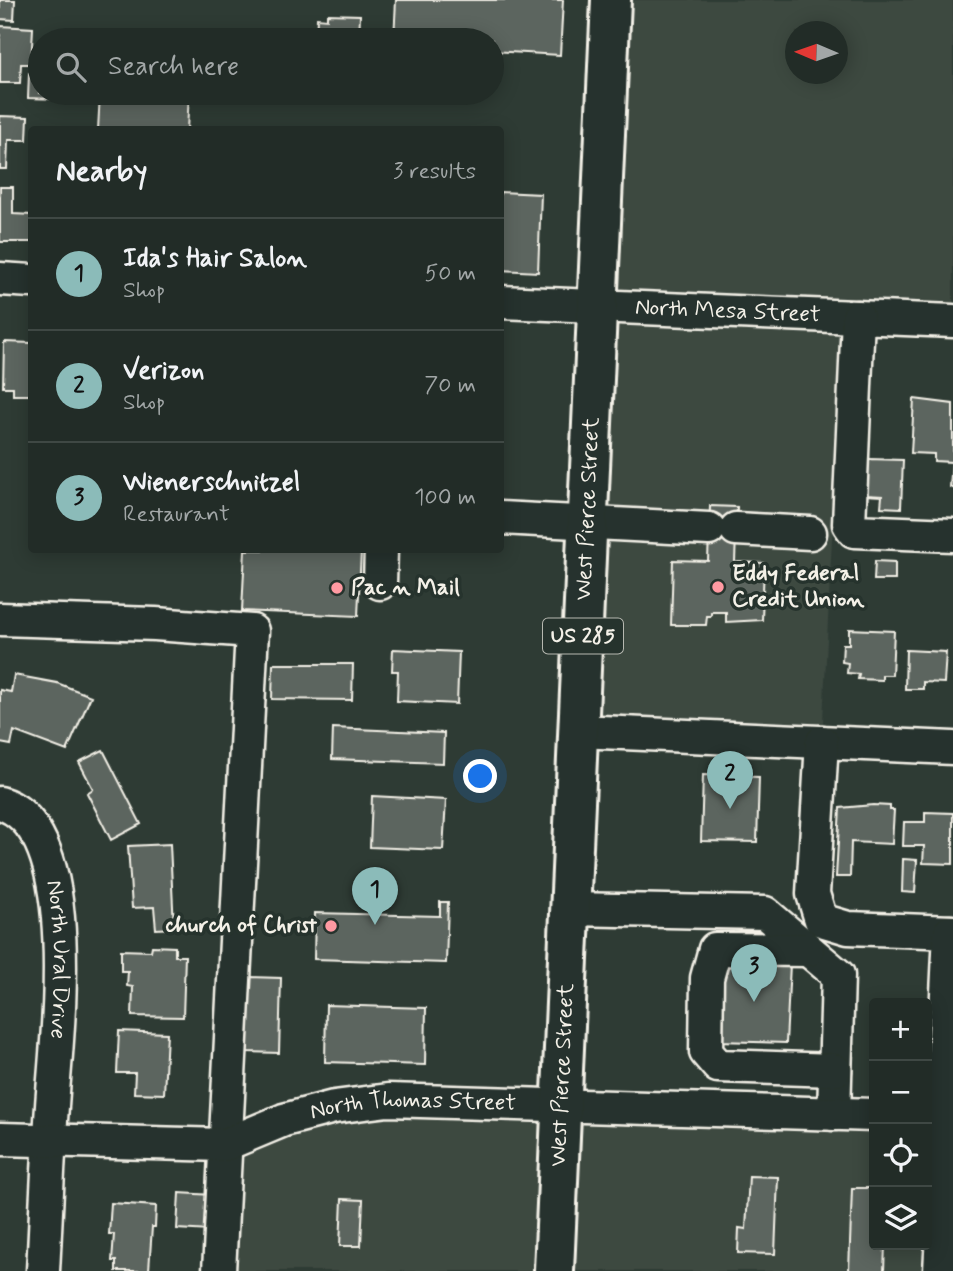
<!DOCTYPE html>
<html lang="en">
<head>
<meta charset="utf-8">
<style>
  :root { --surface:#222c27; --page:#2e3833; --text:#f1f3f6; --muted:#a2a7a7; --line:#3f4844; --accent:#8bbbb9 }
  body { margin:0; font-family:Mynerve,sans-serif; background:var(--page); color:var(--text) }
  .controls { position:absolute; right:21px; bottom:21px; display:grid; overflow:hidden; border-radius:7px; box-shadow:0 4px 18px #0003 }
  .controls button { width:63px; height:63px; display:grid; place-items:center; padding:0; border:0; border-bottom:2px solid var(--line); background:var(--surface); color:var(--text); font:35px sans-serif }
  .compass { position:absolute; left:785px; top:21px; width:63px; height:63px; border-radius:50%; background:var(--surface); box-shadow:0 4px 18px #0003; rotate:272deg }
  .you { position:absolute; left:481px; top:777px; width:24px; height:24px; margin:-18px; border:5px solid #fff; border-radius:50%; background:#1a73e8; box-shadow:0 0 0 10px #1a73e833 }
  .badge { display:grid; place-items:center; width:46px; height:46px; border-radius:50%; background:var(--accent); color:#111; font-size:23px; font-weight:700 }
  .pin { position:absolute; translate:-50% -58px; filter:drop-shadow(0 2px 4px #0008) }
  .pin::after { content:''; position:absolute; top:37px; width:24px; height:21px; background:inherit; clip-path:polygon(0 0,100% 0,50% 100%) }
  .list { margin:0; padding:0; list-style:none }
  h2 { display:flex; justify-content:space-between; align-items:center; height:91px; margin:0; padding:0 28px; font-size:30px }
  h2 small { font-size:23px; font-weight:400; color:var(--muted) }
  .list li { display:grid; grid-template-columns:46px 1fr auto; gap:21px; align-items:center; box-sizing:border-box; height:112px; padding:0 28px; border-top:2px solid var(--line) }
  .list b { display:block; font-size:26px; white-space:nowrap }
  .list p { margin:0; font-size:23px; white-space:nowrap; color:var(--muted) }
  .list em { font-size:23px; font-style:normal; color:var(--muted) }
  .icon { flex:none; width:38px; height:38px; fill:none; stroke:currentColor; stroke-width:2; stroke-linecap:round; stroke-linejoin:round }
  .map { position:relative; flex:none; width:953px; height:1271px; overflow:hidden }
  .search { position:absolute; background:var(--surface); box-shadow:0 4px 18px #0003; left:28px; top:28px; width:476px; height:77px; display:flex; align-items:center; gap:18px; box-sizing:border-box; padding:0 24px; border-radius:38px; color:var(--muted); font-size:26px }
  .panel { position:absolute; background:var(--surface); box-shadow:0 4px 18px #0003; left:28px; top:126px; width:476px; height:427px; border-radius:7px }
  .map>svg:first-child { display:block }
  .built { fill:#3c4841; fill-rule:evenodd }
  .building { fill:#5c655e; stroke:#f4f1e8; stroke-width:2 }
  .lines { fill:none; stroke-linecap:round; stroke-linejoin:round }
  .minor-casing { stroke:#f4f1e8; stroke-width:37 }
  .highway-casing { stroke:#f4f1e8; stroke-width:44 }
  .minor { stroke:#26332d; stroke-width:32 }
  .highway { stroke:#26332d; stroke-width:38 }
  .poi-dot { fill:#ff9aa2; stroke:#26332d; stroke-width:2.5 }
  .labels { text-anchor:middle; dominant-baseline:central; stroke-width:7; stroke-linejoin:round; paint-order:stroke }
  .shield { fill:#26332d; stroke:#b6b8b0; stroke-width:2 }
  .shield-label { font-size:21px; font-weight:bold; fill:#f4f1e8 }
  .street-label { font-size:23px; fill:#f4f1e8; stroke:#26332d }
  .poi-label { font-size:23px; font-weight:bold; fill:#f4f1e8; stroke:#26332d; text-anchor:start }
</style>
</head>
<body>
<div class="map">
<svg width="953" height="1271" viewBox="0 0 953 1271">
  <rect width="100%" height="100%" fill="#2e3b34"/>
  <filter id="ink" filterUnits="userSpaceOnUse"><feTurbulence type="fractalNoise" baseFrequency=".0143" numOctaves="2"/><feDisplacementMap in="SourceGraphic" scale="14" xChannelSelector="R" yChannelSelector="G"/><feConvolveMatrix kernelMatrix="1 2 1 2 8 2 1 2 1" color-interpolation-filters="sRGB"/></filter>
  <g filter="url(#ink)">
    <path class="built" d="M611 0H953V321L843 316 822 742 578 731ZM796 32H838V74H796Z
      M334 1107 874 1115V1245H927V1117L940 1271H219L224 1145Z"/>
    <path class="building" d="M0 0H15L14 20 0 19Z
      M396 0H563L560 55 492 51V40H394Z
      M327 14 360 15 359 40H316L317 18 327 19Z
      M0 26 33 28 31 64H21L20 83H0Z
      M38 61 40 93H87L86 100 28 98 29 73 38 74Z
      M100 93H189L187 130H98Z
      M0 116 28 117 27 140H8L7 169H0Z
      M0 187H13V214L32 215V242H0Z
      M500 192 541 194 538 272 500 270Z
      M4 342 32 343V395H13V387H3Z
      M914 399 953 404V488L950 487 952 462 934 461V454L911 453Z
      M868 459 903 460 901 508 881 507 882 496 866 495Z
      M710 506 737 507 735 562 764 563 762 620 726 622V612H711V616H707L706 625H671L673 560 708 561Z
      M245 550H361L358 616 242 611Z
      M875 561 895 562V580H874Z
      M849 629 894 631 892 675H882V680L858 679 859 674 847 673 848 663 842 662 843 644H849Z
      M393 649 459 652 457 704 397 701 398 671H392Z
      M906 650 946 652 944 683 923 682V689H905Z
      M273 664H353L352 700 272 699Z
      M14 675 57 683 91 696 67 751 14 731 11 745 0 743V690L11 692Z
      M333 728 444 733 443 763 332 759Z
      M103 750 141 824 111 840 87 793 93 789 79 762Z
      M703 775 759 777 757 842 701 841Z
      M372 796 446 800 443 850 370 847Z
      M873 805 890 806V810H894L892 844 851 842 850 877H836L840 808Z
      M925 812 953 813V864L923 863 924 846H903L904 822H925Z
      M170 844 174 928 156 929 154 907 132 908 128 846Z
      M903 859 917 860 915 893 902 892Z
      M440 902H448L446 963 314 959 315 913 440 916Z
      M152 946 175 947V956H185L183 1017 132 1016 133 987 127 986 128 971H121V950L151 951Z
      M721 961 790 964 786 1043 718 1041Z
      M250 977 281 978 279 1053 247 1052Z
      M326 1005 426 1008 425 1065 325 1062Z
      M119 1031 167 1033 164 1094 134 1093 135 1073H117Z
      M749 1176 778 1177 775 1254 738 1253 739 1228 746 1229Z
      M852 1188H874V1245H885L884 1271H849Z
      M179 1193 213 1195 210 1231 177 1229Z
      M342 1199 363 1200 361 1246H340Z
      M111 1203 156 1206 155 1227H152L149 1270 173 1271H116V1261H112L114 1234H109Z"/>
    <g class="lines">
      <defs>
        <g id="minor">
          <path d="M0 279 32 281"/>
          <path id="s1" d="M500 302 953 321"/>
          <path d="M858 317 849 524 854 531 953 535"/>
          <path d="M500 518 709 529"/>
          <path d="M736 529 810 533"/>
          <path d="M380 583 381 550"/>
          <path d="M0 619 155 624 252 631 219 1271"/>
          <path d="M578 731 953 748"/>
          <path d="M822 742 813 894 821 920 848 928 953 932"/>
          <path id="s2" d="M0 803C85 828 56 1039 52 1106 48 1161 46 1216 43 1271"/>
          <path d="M570 909 765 913 838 975 834 1114"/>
          <path d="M808 950 715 949 707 978 706 1052 718 1066 835 1070"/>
          <path id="s3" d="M0 1139 224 1145 284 1120 334 1107 388 1100 874 1115"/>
          <path d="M940 1271 945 1183 941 1118 950 932"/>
        </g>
        <g id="highway">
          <path id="s4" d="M554 1271 611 0"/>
        </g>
      </defs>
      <use href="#minor" class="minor-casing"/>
      <use href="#highway" class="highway-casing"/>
      <use href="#minor" class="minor"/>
      <use href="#highway" class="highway"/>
    </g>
  </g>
  <g class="poi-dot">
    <circle cx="718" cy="587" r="7"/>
    <circle cx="337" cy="588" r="7"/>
    <circle cx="331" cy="926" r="7"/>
  </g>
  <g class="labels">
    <rect class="shield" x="543" y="618.5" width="80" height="35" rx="5"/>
    <g class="shield-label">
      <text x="583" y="636">US 285</text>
    </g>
    <g class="street-label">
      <text stroke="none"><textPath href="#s1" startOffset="228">North Mesa Street</textPath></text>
      <text stroke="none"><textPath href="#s4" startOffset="763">West Pierce Street</textPath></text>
      <text stroke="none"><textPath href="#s2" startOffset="178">North Ural Drive</textPath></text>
      <text stroke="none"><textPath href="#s4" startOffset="196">West Pierce Street</textPath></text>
      <text stroke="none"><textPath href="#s3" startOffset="420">North Thomas Street</textPath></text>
    </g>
    <g class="poi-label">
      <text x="732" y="574">Eddy Federal<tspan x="732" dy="26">Credit Union</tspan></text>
      <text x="351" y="588">Pac n Mail</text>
      <text x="317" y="926" text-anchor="end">church of Christ</text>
    </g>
  </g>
</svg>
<div class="controls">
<button>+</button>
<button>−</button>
<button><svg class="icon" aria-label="locate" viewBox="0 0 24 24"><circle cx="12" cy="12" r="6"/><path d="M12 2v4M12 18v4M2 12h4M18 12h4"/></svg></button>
<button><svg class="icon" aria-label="layers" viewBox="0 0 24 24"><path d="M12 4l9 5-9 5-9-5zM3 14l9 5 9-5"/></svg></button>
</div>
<svg class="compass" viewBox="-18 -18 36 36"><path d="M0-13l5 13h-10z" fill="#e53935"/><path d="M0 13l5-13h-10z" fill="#a2a7a7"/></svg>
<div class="you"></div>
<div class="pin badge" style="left:375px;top:925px">1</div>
<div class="pin badge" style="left:730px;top:809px">2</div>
<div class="pin badge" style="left:754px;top:1002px">3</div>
<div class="search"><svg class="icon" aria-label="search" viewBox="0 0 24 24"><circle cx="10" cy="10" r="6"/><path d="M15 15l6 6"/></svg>Search here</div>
<section class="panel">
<h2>Nearby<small>3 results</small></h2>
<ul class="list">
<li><span class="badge">1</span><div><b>Ida's Hair Salon</b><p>Shop</p></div><em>50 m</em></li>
<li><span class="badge">2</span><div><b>Verizon</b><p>Shop</p></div><em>70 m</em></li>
<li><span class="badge">3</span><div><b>Wienerschnitzel</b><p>Restaurant</p></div><em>100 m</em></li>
</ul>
</section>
</div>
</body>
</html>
